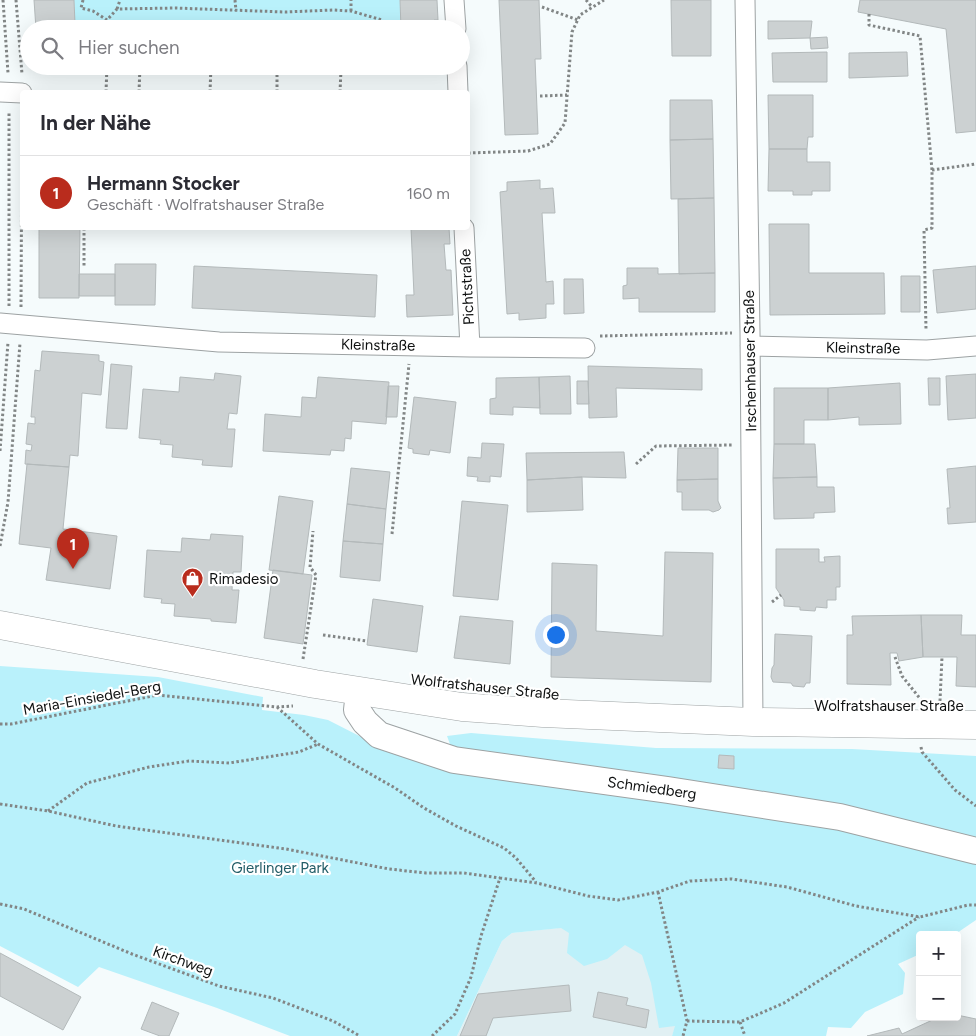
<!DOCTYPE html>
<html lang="de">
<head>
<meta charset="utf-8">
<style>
  :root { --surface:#fff; --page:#f7f7f7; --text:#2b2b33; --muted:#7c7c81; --line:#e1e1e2; --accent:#b92c1d }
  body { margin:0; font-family:Figtree,sans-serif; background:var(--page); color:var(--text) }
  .controls { position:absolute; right:15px; bottom:15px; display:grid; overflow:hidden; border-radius:5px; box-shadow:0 5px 20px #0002 }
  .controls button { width:45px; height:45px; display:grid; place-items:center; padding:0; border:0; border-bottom:1px solid var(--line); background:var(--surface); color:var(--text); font:25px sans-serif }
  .you { position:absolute; left:555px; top:634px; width:18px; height:18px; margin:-12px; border:4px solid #fff; border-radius:50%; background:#1a73e8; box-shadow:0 0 0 8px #1a73e833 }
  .badge { display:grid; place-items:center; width:32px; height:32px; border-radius:50%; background:var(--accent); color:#fff; font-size:16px; font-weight:700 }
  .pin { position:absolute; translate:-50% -41px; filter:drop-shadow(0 1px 2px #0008) }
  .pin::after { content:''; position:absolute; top:26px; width:18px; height:15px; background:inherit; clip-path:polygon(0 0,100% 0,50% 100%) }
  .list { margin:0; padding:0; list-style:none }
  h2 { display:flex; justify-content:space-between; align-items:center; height:65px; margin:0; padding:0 20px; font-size:21px }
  h2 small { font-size:16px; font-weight:400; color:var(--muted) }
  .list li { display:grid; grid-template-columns:32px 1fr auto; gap:15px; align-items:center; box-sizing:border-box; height:75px; padding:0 20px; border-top:1px solid var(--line) }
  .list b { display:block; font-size:19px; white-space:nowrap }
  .list p { margin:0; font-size:16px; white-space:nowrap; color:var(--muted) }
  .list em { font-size:16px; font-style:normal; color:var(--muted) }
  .icon { flex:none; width:28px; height:28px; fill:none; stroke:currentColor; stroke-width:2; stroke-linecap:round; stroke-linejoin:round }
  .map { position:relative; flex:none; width:976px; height:1036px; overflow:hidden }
  .search { position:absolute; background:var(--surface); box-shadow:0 5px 20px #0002; left:20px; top:20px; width:450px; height:55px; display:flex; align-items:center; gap:12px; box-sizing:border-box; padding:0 18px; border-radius:28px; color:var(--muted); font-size:19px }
  .panel { position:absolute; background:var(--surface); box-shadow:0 5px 20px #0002; left:20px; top:90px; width:450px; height:140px; border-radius:5px }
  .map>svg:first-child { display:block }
  .built { fill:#e1f0f3 }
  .green { fill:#b9f1fb }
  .building { fill:#ccd1d2; stroke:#b3b9ba }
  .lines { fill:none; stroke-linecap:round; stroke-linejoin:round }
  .street-casing { stroke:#9da2a3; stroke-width:21 }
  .secondary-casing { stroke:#9da2a3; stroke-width:28 }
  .primary-casing { stroke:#9da2a3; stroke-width:29 }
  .path { stroke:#828686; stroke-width:3; stroke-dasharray:2.5 2.5; stroke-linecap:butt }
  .street { stroke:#fff; stroke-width:19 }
  .secondary { stroke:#fff; stroke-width:26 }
  .primary { stroke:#fff; stroke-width:28 }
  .labels { text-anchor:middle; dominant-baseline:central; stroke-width:4.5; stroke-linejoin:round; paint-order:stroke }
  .street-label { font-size:15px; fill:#0f1111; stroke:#fff }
  .poi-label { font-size:15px; fill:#0f1111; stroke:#fff; text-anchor:start }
  .park-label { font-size:15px; fill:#225d67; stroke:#fff }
</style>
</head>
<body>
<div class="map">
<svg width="976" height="1036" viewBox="0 0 976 1036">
  <rect width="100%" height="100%" fill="#f5fbfc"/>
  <path class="built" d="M641 919 676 1026 672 1036H457L502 941 512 933Z"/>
  <path class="green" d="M74 0H400L401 29H243L75 24Z
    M0 666 158 677 263 697 262 710 304 715 328 720 379 746 838 828 976 862V920L954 935H920V954L898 964 905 973 903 994 865 1012 851 1028 828 1027 826 1036H672L675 1026 659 1028 651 983 642 955 625 945 607 959 584 966 567 953 569 933 561 928 512 933 502 941 457 1036H290L217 1008 99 967 78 987 0 946Z
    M471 733 656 748 852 749 976 756V839L451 747 447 736Z"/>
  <path class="building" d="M34 0H74L75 24 243 29H36Z
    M400 0H437L438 20H434V29H401Z
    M499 0H539L541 59H535L538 134 505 135Z
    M671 0H711V56H672Z
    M860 0H976V131L956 133 946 29 858 12Z
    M768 21H812L810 38 768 39Z
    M827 37 828 48 811 49 810 38Z
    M827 52V82H773L772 53Z
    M907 52 908 76 849 78V53Z
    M222 66H440V71L402 73Z
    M768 95H813V137H808L807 149H769Z
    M670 100H712L713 139 670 140Z
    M713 139 714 198 671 199 670 140Z
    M769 149H807V162H830V191H812V195H793V191H768Z
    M540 180V189L553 188 555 213H542L546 282 553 281 554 304H546V318L519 320V313L507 314 500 192 507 191V182Z
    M714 198 715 273 679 274 678 199Z
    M769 224H809V273H884L885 314 770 315Z
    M39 228H80L79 298H39Z
    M411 228H449L450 244H444L446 270H451L453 315 407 317 406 295H414Z
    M115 264H156L155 305H115Z
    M194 266 377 275 375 317 192 308Z
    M976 266V309L937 313 933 270Z
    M627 268H658V274L715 273V312H639V298L623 299V286L627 285Z
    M79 274H115V296H79Z
    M901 276H920V312H901Z
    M564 279H583L584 313 564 314Z
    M42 351 99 355V361L104 362 101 395 82 393 78 456 70 455 69 467 25 464 26 450 31 451 32 445 26 444 28 423 35 424V417H31L35 370 40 371Z
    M111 364 132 366 127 429 106 428Z
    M588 366 702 369V390L616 388 617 417 589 418Z
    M215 373 241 376 237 414 229 413 227 429H235L232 467 202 465 203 460 172 457 173 445 160 444 161 440 139 438 143 389 179 392 180 377 214 380Z
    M976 374V418L948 420 946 376Z
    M570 376 571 414H540L539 377Z
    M318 377 389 382 386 424 352 421 351 439 345 438 344 451 331 450 330 455 263 451 265 414 301 417 302 397 316 398Z
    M539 377 540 408 513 407V415L490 414V399L496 398V378Z
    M928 378H940V405H929Z
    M577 381H588L589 404H577Z
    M900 383 901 424 859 425V417L828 420V388Z
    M388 386H399L397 417H386Z
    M774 388H828V420H804V444H774Z
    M414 397 456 402 450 453 430 450 429 455 413 453V449L408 448Z
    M482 443 504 444 501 477 490 476V482L477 481 478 477 467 476 468 457 481 458Z
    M774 444H815L817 477 773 478Z
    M678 448H718V479L677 480Z
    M624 452 626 478 582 477 527 480 526 453Z
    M27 464 69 467 63 529 117 536 110 589 46 580 51 548 19 544Z
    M976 466V522L948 524 947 508H950L947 469Z
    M351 468 390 472 386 509 347 504Z
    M582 477 583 510 527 512V480Z
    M817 477V487H834L835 512 814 513V518L774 519 773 478Z
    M718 479V501L721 508 719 510 713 512 709 510H682V492H677V480Z
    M279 496 313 501 303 574 269 570Z
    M462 501 508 505 498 600 453 596Z
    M347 504 386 509 383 544 343 541Z
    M211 534 243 536 241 572H233L232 590H239L236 623 211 621V619L174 616 175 604 161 603 162 599 144 597 147 550 181 552 182 538 210 540Z
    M343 541 383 544 380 581 340 577Z
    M776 549H819V562H825L824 557 840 556V587H836V600H827V608L816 607 815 611 800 610V607L784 606V600L776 588Z
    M665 552 713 553 711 682 551 677 552 563 597 565 596 631 663 636Z
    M273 570 312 575 303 644 264 638Z
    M373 599 423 606 417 652 367 645Z
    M921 615 923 657 899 661 897 653H890L891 685 847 684V635H853L852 616Z
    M921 615H962L961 635H976V687L956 686 957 657H923Z
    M460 616 513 621 510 664 454 658Z
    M775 634 812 636 810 683H806L804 687 793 686 791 683 773 682 771 677 772 668 774 665Z
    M719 755 734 756V769L718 768Z
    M0 953 81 997 63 1030 0 996Z
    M569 985 571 1011 493 1018 486 1036H460L478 994Z
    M598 992 628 998 626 1005 649 1010 646 1028 593 1017Z
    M152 1002 179 1013 169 1036H160L141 1029Z
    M957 1015 976 1019V1036H867L899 1028 902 1034 939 1017H957Z"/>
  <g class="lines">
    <defs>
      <path id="street" d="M454 0 456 29
        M745 0 750 332 753 722
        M457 66 458 92
        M0 92 22 93
        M464 228 470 347
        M0 323 219 342 470 347 585 348
        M750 346 927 350 976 346"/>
      <path id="secondary" d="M359 692 357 710 365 722 379 735 454 760 668 790 840 817 976 851"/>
      <path id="primary" d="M0 625 315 684 462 707 543 713 753 722 976 725"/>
    </defs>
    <use href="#street" class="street-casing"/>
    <use href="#secondary" class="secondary-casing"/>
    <use href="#primary" class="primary-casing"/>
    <path class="path" d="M3 0 8 73
      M16 0 22 74
      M83 0 81 8 93 11 107 20 117 9 175 8 285 12 333 10 351 11 382 20 386 29
      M235 0 236 11
      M586 0 592 7
      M542 7 578 20
      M117 9 120 0
      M351 11V0
      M869 14V25L920 36 932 170V228L924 230 926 330
      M106 92 107 66
      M139 92 140 66
      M210 92 211 66
      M277 92V68
      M340 92 341 70
      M540 96 567 95
      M468 153 528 151 550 144 565 123 572 32 580 15 604 0
      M932 170 976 164
      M84 228V267
      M9 306V112
      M21 307 22 111
      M600 336 732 333
      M0 451 8 342
      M636 464 656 446 732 445
      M392 534 409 364
      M0 546 8 502 20 343
      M772 602 781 595
      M323 635 367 641
      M895 657 902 676 922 701
      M303 659 316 575 310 567 313 531
      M940 701 942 657
      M277 707 318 744 395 788 424 808 456 826 504 848 516 858 536 882
      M0 724H11L158 695 277 707 293 706
      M921 747 922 752 955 790 976 806
      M0 804 48 811 116 826 286 849 389 869 426 873H464L500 878
      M48 811 87 783 149 767 189 761 229 763 299 752 318 744
      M658 892 687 1021 683 1036
      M0 904 24 909 132 954 219 986 273 998 333 1021 360 1036
      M687 1021 740 1022 784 1003 919 917
      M740 1022 745 1036
      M432 1036 455 1014 471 977 481 936 500 878 537 883 588 896 618 900 658 892 690 881 732 879 787 887 856 906 920 917 968 905H976"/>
    <use href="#street" class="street"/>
    <use href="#secondary" class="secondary"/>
    <use href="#primary" class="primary"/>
  </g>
  <defs>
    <symbol id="shop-pin" viewBox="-11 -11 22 30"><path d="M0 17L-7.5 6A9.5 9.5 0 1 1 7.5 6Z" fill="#b92c1d" stroke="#fff"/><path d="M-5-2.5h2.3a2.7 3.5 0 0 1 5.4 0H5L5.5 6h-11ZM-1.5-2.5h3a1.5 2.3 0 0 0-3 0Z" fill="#fff"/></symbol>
  </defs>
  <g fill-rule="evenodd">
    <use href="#shop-pin" x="180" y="566" width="25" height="34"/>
  </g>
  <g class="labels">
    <g class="street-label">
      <text transform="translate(467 287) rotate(-93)">Pichtstraße</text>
      <text transform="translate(378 345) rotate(1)">Kleinstraße</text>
      <text transform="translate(863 348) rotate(1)">Kleinstraße</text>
      <text transform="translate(750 361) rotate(-91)">Irschenhauser Straße</text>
      <text transform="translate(485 687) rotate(6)">Wolfratshauser Straße</text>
      <text transform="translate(92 698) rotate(-10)">Maria-Einsiedel-Berg</text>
      <text x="889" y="706">Wolfratshauser Straße</text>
      <text transform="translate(652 788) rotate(8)">Schmiedberg</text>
      <text transform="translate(183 961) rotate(20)">Kirchweg</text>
    </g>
    <g class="poi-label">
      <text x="209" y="579">Rimadesio</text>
    </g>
    <g class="park-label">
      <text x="280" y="868">Gierlinger Park</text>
    </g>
  </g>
</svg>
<div class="controls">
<button>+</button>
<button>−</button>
</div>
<div class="you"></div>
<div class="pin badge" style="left:73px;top:569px">1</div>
<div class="search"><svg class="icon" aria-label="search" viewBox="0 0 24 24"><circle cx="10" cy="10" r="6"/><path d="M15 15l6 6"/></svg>Hier suchen</div>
<section class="panel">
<h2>In der Nähe<small></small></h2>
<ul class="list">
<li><span class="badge">1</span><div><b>Hermann Stocker</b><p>Geschäft · Wolfratshauser Straße</p></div><em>160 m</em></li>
</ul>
</section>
</div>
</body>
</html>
